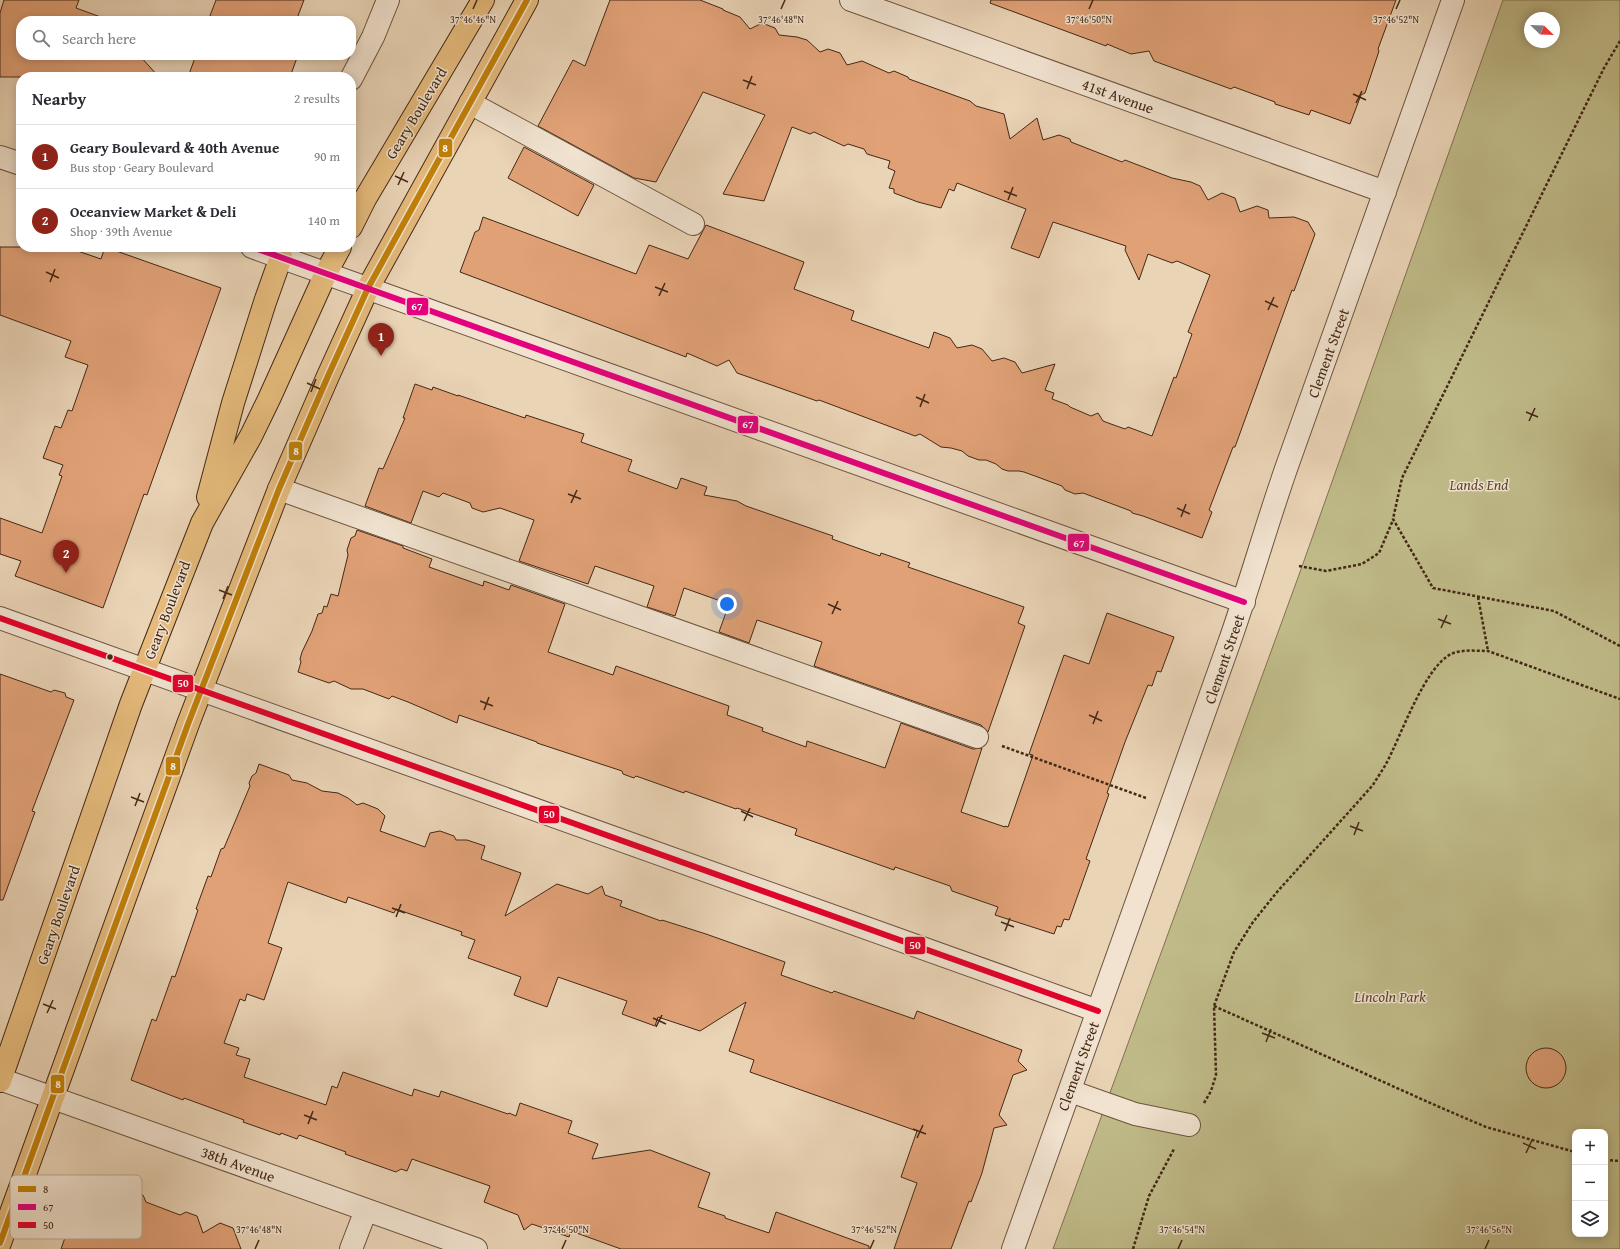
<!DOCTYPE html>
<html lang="en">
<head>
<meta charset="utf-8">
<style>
  :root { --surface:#fff; --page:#f7f7f7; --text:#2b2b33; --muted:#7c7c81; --line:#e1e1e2; --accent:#8f2418 }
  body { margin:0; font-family:"Gentium Book Plus",serif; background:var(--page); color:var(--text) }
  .controls { position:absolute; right:12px; bottom:12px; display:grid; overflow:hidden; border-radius:8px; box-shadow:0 2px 10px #0003 }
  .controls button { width:36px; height:36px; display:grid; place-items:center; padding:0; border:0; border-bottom:1px solid var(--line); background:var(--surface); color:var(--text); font:20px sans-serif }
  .compass { position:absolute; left:1524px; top:12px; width:36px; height:36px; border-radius:50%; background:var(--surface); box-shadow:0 2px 10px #0003; rotate:113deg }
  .you { position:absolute; left:727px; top:604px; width:14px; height:14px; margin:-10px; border:3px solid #fff; border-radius:50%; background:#1a73e8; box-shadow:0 0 0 6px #1a73e833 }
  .badge { display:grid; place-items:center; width:26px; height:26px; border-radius:50%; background:var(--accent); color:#fff; font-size:13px; font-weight:700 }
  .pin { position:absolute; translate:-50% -33px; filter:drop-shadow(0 1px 2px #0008) }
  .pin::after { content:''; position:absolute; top:21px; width:14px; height:12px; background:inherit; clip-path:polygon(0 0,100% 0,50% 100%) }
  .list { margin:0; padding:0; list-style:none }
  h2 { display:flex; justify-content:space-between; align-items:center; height:52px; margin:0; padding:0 16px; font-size:17px }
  h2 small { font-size:13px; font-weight:400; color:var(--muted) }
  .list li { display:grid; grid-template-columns:26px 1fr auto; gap:12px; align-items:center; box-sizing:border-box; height:64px; padding:0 16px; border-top:1px solid var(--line) }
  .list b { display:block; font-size:15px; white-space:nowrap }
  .list p { margin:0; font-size:13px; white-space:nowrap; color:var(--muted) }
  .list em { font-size:13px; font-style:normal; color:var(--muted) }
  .icon { flex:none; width:22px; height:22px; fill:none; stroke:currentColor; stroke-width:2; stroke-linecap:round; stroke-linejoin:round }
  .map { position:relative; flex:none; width:1620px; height:1249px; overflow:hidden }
  .search { position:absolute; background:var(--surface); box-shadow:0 2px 10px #0003; left:16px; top:16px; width:340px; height:44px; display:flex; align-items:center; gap:10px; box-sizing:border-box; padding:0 14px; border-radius:16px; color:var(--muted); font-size:15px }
  .panel { position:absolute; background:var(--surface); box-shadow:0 2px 10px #0003; left:16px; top:72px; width:340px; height:180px; border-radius:16px }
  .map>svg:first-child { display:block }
  .green { fill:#bfba88; stroke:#82714f; fill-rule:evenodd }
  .building { fill:#e1a177; stroke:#442816 }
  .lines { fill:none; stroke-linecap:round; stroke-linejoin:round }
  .minor-casing { stroke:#6e533e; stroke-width:24 }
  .major-casing { stroke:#442816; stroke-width:24 }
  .path { stroke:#442816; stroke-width:2.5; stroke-dasharray:3 2; stroke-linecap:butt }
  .minor { stroke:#f1e3d0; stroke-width:22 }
  .major { stroke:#e5ba7b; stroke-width:22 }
  .bus-1-casing { stroke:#f1e3d0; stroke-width:9 }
  .bus-2-casing { stroke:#f1e3d0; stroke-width:9 }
  .bus-3-casing { stroke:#f1e3d0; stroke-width:9 }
  .bus-1 { stroke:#c18007; stroke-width:6 }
  .bus-2 { stroke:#e5007d; stroke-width:6 }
  .bus-3 { stroke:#e4002b; stroke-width:6 }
  .ticks { fill:none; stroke:#442816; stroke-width:1.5 }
  .bus-dot { fill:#442816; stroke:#f1e3d0; stroke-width:1.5 }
  .labels { text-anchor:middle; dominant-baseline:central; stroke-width:3; stroke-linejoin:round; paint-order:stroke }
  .street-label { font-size:15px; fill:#442816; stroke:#f1e3d0 }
  .park-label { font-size:15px; font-style:italic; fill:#5d452d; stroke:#f1e3d0 }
  .key { fill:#f1e3d0; stroke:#bdab98; stroke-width:1 }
  .key-label { font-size:11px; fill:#442816 }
  .ticks-label { font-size:10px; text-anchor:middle; fill:#442816; stroke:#f1e3d0; stroke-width:3; stroke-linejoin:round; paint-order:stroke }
  .line-badge { stroke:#f1e3d0; stroke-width:1.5 }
  .badge-label { font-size:11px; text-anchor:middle; font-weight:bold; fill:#fff }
</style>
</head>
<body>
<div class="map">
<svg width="1620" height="1249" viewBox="0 0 1620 1249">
  <rect width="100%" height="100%" fill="#ead4b6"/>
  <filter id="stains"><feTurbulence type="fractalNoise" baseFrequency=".005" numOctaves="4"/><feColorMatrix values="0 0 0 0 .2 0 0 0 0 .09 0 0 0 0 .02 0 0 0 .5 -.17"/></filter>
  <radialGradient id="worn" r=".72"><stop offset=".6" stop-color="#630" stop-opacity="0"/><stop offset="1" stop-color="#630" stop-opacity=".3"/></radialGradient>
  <path class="green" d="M1503 0H1620V1249H1053L1300 572ZM1530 18H1554V42H1530ZM1575 1132H1605V1234H1575Z"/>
  <path class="building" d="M4 0H79L76 8 106 19 108 21H21V55H139L159 77H0V13Z
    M216 0H304L296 21H208Z
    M610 0H700L723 9V10L740 17 750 29 762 23 775 28 779 35 797 37 807 40 820 52 828 49 840 53 847 65 862 61 889 73 894 71 908 77 909 79 970 101 976 106 1004 114 1010 139 1037 118 1043 140 1059 135 1070 139 1071 142 1122 162 1125 160 1172 178 1191 182 1200 186 1208 200 1222 193 1235 198 1240 212 1257 206 1268 210 1269 218 1294 217 1308 222 1315 234 1294 291 1292 290 1235 447H1233L1209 510 1212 512 1202 538 1143 516 1132 513 1131 511 1083 493 1075 494 1065 490 1062 486 1024 472 1019 471H1008L1002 469 996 464 986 460H979L968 456 962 451 951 448 941 447 920 434 915 436 819 400 817 401 737 373 729 360 717 366 687 353 686 357 460 272 475 232 479 230 483 217 636 274 649 245 688 259 706 225 804 262 794 289 854 311 851 320 929 348 934 332 950 338 957 348 972 345 982 349 992 361 1004 358 1015 362 1022 373 1055 364 1045 390 1054 393 1052 399 1068 405 1070 407 1091 416 1098 413 1103 421 1111 424 1125 429 1128 427 1152 436 1174 377 1176 378 1192 334 1188 332 1210 275 1177 261 1172 263 1148 254 1139 280 1125 250 1126 246 1053 222 1039 258 1011 248 1026 209 957 183 954 191 949 189 941 208 918 202 894 193V189L889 188 895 171 888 168 890 161 867 154 864 149 848 144 844 146 814 132 810 134 792 127 764 201 723 194 765 115 703 92 656 182 634 178 538 126 573 60 585 66Z
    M991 0H1396L1378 49 1379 51 1365 93 1361 95 1350 124 1311 110 1309 115 1275 104V102L1234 87 1231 89 1154 61 1149 51 1131 54 1107 44 1106 46 990 3Z
    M196 55H298L290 77H188Z
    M524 147 594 185 578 216 508 178Z
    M0 247H66L101 259 105 247 221 288 147 495 144 494 103 608 15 576 21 561 0 554V518L42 533 62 476 59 475 63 465 43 458 55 426 61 428 68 410 72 411 88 365 65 357 71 341 0 315Z
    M415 384 432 390 433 387 458 396V395L525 418 526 415 584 434 581 442 632 460 628 471 677 489 681 478 707 487 704 495 737 501 746 506 833 536 832 539 880 556 881 553 910 563 908 567 1024 607 1018 623 1025 626 988 732 981 725 814 666 822 642 757 620 749 643 719 632 729 604 684 588 675 616 647 607 654 586 595 566 588 584 519 561 534 520 500 508 483 512 472 508 470 503 443 493 439 497 423 491 411 523 365 506 379 468 383 469 405 418H403Z
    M357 530 403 546V548L432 559 429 567 483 586 484 581 509 590 511 585 565 604 548 652 613 675 616 666 729 706 727 715 763 728 762 731 806 747 807 741 885 768 901 723 973 749 982 748 961 812 1005 827V826L1008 827 1033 755 1029 754 1064 655 1089 664 1107 613 1174 637 1161 672 1157 671 1152 686 1148 685 1125 742 1107 793 1109 794 1086 859 1090 861 1069 920 1064 919 1061 927 1057 926 1054 934 995 915 998 907 952 891 950 886 895 867 894 870 795 835 797 829 737 808 736 809 685 791 684 793 636 776 634 778 623 774 622 771 537 743V742L459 715 457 723 408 702 392 696 389 699 363 689H351L334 681 329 683 298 672 301 662 300 659 302 652 312 631 318 614 322 613 324 606 327 607 331 594 338 596 348 555 347 550 351 538 355 536Z
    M0 674 51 692 54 690 65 693 66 697 74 700 32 811 35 812 3 900H0Z
    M259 764 289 775 292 780 307 783 322 791 338 793 348 798 357 805 363 803 378 809 385 816 380 831 425 847 430 833 440 831 454 836 456 840H467L485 846 481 859 521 873 505 916 557 884 588 894 602 886 605 895 622 901 620 906 661 921 662 920 706 934 785 962 781 975 832 993 834 991 914 1019 917 1011 1022 1050 1018 1061 1027 1070 1013 1075 999 1115 1007 1125 994 1128 982 1173 971 1202 969 1201 951 1249H894L917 1183 901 1177 917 1131 750 1072 754 1060 729 1051 746 1002 700 1031 658 1017 655 1026 622 1014 627 1001 558 977 547 1007 514 995 521 977 468 958 475 940 461 935 462 932 396 909 394 913 348 897 346 903 288 882 268 943 282 948 264 1000 247 994 245 1001 240 999 224 1043 239 1048 236 1055 250 1059 244 1077 326 1105 332 1086 337 1088 343 1072 412 1096 414 1089 439 1097 441 1091 508 1114 509 1113 516 1116 520 1103 572 1121 568 1133 598 1144 592 1159 650 1150 710 1173 698 1207 725 1216V1218L769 1233 776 1212 869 1246V1249H621L571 1231 569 1237 532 1224 524 1230 518 1215 484 1202 490 1186 412 1159 407 1171 401 1169 396 1172 345 1154 346 1152 299 1135 297 1139 281 1133 280 1135 243 1122 244 1120 184 1098 183 1100 131 1080 152 1019 156 1021 172 976 175 977 198 910 196 909 208 876 211 877 221 849 224 848 250 786 249 783 252 776 256 773Z
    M1526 1068a20 20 0 1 1 40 0a20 20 0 1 1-40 0Z
    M85 1181 125 1195 132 1192 143 1195 146 1202 180 1215 186 1212 197 1216 203 1233 220 1223 233 1228 241 1249H61Z"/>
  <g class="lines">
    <defs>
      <path id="minor" d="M851 0 1385 192
        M351 79 373 37 388 0
        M470 103 693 224
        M0 157 21 164
        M252 247 1244 602
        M279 489 977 737
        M0 618 1098 1011
        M0 1079 476 1249
        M1070 1091 1135 1114 1189 1125
        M351 1249 366 1210
        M1013 1249 1228 646C1249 587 1266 526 1287 466L1453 0"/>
      <path id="major" d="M351 227 365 199 483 0
        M208 497 233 403 265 302 281 257
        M0 1081 131 704 202 523 251 436 269 399 326 273 340 247
        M0 1243 188 724 279 489 328 376 368 288 527 0"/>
    </defs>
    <use href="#minor" class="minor-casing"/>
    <use href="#major" class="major-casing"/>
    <path class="path" d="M1620 41 1604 68 1402 478 1393 519 1433 588 1554 611 1620 646
      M1299 566 1326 571 1362 564 1379 553 1393 520
      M1478 597 1488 651
      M1002 746 1146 798
      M1214 1006 1437 1106 1486 1127 1575 1152
      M1204 1103 1211 1091 1216 1075 1214 1006 1234 952 1253 922 1277 892 1373 785C1377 778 1382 771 1386 764 1401 736 1424 668 1451 654 1462 649 1476 651 1488 651L1620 699
      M1605 1160 1620 1161
      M1133 1249 1149 1196 1174 1149"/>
    <use href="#minor" class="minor"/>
    <use href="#major" class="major"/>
    <defs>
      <path id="bus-1" d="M0 1243 188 724 279 489 328 376 368 288 527 0"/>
      <path id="bus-2" d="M252 247 1244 602"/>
      <path id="bus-3" d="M0 618 1098 1011"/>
    </defs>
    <use href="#bus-1" class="bus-1-casing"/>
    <use href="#bus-2" class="bus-2-casing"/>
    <use href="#bus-3" class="bus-3-casing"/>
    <use href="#bus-1" class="bus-1"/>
    <use href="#bus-2" class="bus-2"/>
    <use href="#bus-3" class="bus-3"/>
  </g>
  <path class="ticks" d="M473 9 477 0M781 9 785 0M1089 9 1093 0M1396 9 1400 0M743 80 756 85M747 89 752 76M1353 94 1366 100M1356 103 1362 91M395 176 408 182M398 185 404 172M1004 191 1017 196M1008 200 1013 187M46 272 59 278M50 282 55 269M655 287 668 292M659 296 665 283M1265 301 1278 307M1268 310 1274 297M307 383 320 389M311 392 316 379M916 397 929 403M920 407 925 394M1526 412 1538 417M1529 421 1535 408M568 494 581 499M571 503 577 490M1177 508 1190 514M1181 517 1186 504M219 590 232 595M223 599 228 586M828 604 841 610M832 614 838 601M1438 619 1451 624M1441 628 1447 615M480 701 493 706M484 710 489 697M1089 715 1102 721M1093 724 1098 711M131 797 144 802M135 806 140 793M741 811 753 817M744 821 750 808M1350 826 1363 831M1354 835 1359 822M392 908 405 913M396 917 401 904M1001 922 1014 927M1005 931 1010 918M43 1004 56 1009M47 1013 53 1000M653 1018 666 1024M656 1027 662 1015M1262 1033 1275 1038M1266 1042 1271 1029M304 1115 317 1120M308 1124 313 1111M913 1129 926 1134M917 1138 923 1125M1523 1143 1536 1149M1526 1153 1532 1140M255 1249 259 1240M562 1249 566 1240M870 1249 874 1240M1178 1249 1182 1240M1485 1249 1489 1240"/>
  <circle class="bus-dot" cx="110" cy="657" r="3.5"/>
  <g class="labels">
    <g class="street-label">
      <text transform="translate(1118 96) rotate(20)">41st Avenue</text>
      <text transform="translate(416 113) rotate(-59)">Geary Boulevard</text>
      <text transform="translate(1328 353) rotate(-70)">Clement Street</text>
      <text transform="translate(167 610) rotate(-69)">Geary Boulevard</text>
      <text transform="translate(1224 659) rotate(-71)">Clement Street</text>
      <text transform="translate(58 915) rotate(-71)">Geary Boulevard</text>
      <text transform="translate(1078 1066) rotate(-70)">Clement Street</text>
      <text transform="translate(238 1164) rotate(20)">38th Avenue</text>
    </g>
    <g class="park-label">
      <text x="1479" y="484">Lands End</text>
      <text x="1390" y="996">Lincoln Park</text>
    </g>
  </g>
  <rect x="10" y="1175" width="132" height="64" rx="6" class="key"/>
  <rect x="18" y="1186" width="18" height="6" fill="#c18007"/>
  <rect x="18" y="1204" width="18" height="6" fill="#e5007d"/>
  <rect x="18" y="1222" width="18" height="6" fill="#e4002b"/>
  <g class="key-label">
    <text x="43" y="1193">8</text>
    <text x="43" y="1211">67</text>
    <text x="43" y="1229">50</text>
  </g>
  <g class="ticks-label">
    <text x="473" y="23">37°46'46"N</text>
    <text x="781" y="23">37°46'48"N</text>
    <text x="1089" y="23">37°46'50"N</text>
    <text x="1396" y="23">37°46'52"N</text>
    <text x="259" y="1233">37°46'48"N</text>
    <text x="566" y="1233">37°46'50"N</text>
    <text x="874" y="1233">37°46'52"N</text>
    <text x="1182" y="1233">37°46'54"N</text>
    <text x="1489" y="1233">37°46'56"N</text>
  </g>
  <g class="line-badge">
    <rect x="438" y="138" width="15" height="20" rx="4" fill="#c18007"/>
    <rect x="406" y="297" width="23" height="19" rx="4" fill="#e5007d"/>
    <rect x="737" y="415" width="22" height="19" rx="4" fill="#e5007d"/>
    <rect x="288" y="441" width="15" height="20" rx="4" fill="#c18007"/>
    <rect x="1067" y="533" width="23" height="19" rx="4" fill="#e5007d"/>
    <rect x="172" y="674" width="22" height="19" rx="4" fill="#e4002b"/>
    <rect x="165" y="756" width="16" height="20" rx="4" fill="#c18007"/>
    <rect x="538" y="805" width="22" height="19" rx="4" fill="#e4002b"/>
    <rect x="904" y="936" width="22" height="19" rx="4" fill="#e4002b"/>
    <rect x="50" y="1074" width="15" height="20" rx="4" fill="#c18007"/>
  </g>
  <g class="badge-label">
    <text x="445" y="152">8</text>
    <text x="417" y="310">67</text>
    <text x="748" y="428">67</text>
    <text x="296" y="455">8</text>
    <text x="1079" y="547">67</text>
    <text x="183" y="687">50</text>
    <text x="173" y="770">8</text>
    <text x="549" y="818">50</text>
    <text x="915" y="949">50</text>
    <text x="58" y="1088">8</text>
  </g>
  <rect width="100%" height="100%" filter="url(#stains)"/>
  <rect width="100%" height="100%" fill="url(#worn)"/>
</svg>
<div class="controls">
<button>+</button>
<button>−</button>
<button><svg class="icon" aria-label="layers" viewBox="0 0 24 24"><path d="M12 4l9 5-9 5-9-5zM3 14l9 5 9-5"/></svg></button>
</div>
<svg class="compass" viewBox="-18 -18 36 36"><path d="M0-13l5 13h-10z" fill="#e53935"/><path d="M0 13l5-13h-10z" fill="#7c7c81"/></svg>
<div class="you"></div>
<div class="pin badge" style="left:381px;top:356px">1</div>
<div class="pin badge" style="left:66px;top:573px">2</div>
<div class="search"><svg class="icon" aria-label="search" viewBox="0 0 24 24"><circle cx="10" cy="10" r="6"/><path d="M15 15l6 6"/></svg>Search here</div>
<section class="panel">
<h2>Nearby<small>2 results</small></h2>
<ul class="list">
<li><span class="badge">1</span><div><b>Geary Boulevard &amp; 40th Avenue</b><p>Bus stop · Geary Boulevard</p></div><em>90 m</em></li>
<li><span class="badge">2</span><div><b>Oceanview Market &amp; Deli</b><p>Shop · 39th Avenue</p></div><em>140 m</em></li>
</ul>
</section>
</div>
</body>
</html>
